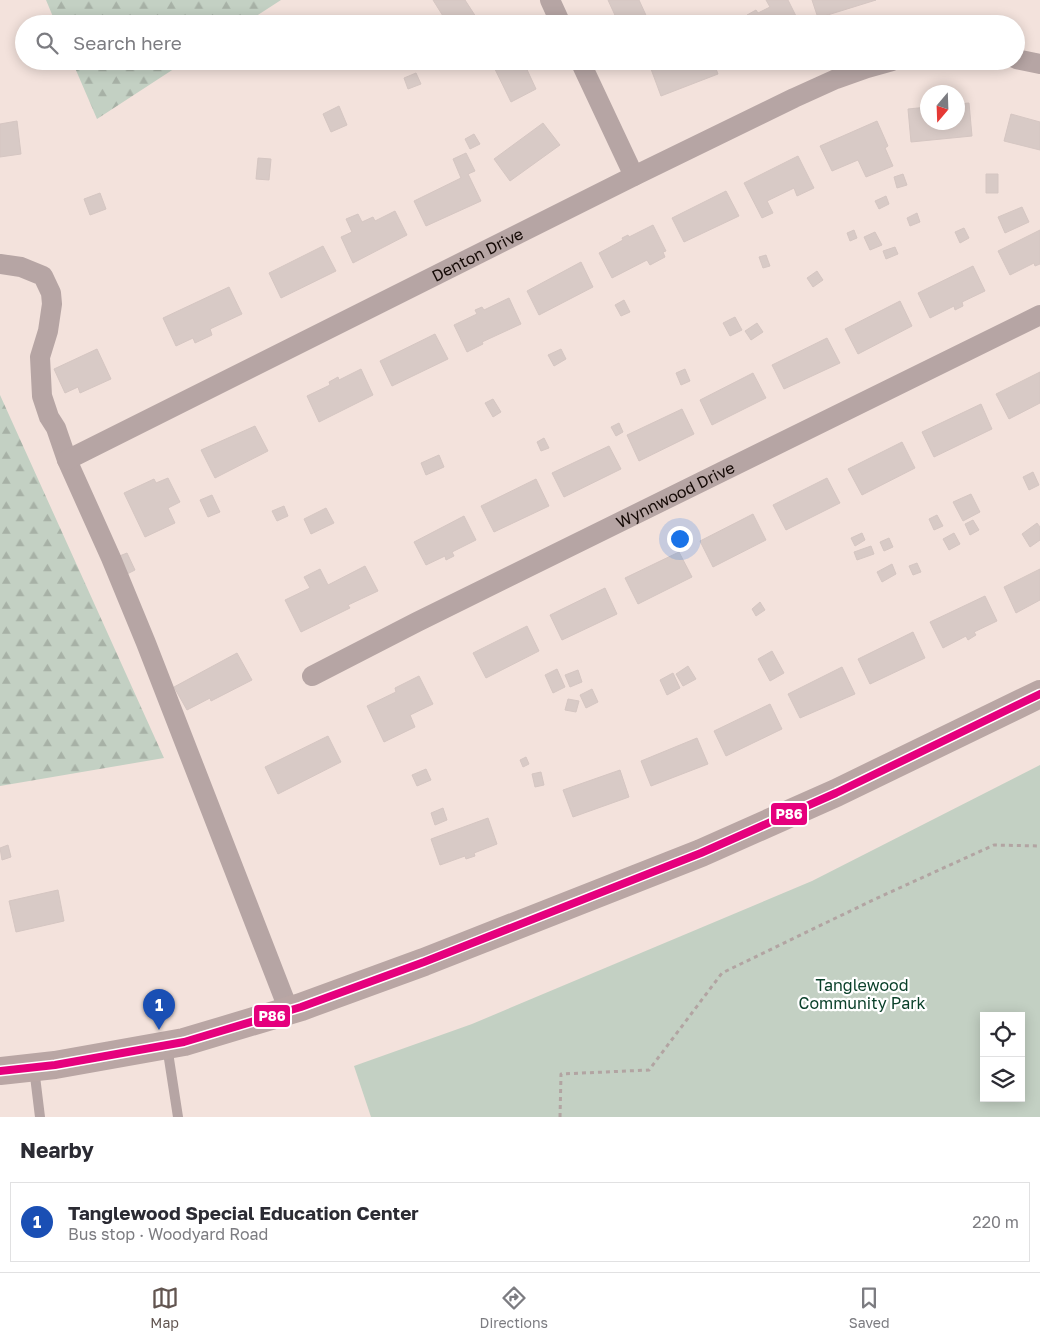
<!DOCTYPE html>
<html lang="en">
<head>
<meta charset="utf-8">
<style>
  :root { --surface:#fff; --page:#f7f7f7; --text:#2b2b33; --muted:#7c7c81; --line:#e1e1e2; --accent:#625550 }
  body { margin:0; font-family:"Golos Text",sans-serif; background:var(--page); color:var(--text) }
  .controls { position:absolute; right:15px; bottom:15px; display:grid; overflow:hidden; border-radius:0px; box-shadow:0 2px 12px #0003 }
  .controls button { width:45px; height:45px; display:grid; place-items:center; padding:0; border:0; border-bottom:1px solid var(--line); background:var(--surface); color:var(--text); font:25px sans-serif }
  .compass { position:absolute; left:920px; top:85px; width:45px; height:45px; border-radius:50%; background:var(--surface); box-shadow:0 2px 12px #0003; rotate:199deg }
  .you { position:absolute; left:679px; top:538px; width:18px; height:18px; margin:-12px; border:4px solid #fff; border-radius:50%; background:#1a73e8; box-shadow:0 0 0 8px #1a73e833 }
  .badge { display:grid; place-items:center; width:32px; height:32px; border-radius:50%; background:var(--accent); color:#fff; font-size:16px; font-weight:700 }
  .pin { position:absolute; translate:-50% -41px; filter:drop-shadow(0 1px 2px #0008) }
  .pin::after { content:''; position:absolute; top:26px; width:18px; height:15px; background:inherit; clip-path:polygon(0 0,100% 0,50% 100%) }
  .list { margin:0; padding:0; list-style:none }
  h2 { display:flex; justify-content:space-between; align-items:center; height:65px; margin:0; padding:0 20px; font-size:21px }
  h2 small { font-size:16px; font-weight:400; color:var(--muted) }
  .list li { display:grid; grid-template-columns:32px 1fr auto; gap:15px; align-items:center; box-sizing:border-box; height:80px; margin:0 10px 10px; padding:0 10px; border:1px solid var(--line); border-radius:0px }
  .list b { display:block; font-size:19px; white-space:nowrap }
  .list p { margin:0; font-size:16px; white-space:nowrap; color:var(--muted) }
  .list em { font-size:16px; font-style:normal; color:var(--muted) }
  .icon { flex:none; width:28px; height:28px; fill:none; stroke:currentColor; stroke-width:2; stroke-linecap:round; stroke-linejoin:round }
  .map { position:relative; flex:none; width:1040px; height:1117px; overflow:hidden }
  .search { position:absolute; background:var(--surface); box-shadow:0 2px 12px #0003; left:15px; right:15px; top:15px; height:55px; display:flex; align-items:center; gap:12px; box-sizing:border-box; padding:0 18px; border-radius:28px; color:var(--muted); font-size:19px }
  .sheet { height:155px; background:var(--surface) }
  nav { display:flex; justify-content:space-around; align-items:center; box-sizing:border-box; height:70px; border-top:1px solid var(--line); background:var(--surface); font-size:14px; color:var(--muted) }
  nav a { display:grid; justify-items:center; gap:2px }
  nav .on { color:var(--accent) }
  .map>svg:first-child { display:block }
  .forest { fill:url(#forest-firs) }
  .park { fill:#c3d0c3; fill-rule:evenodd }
  .building { fill:#d8cac6; stroke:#d5c6c2 }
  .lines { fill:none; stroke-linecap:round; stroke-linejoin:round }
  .path { stroke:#b2a4a2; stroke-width:3; stroke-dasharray:4 4; stroke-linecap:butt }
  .service { stroke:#b6a5a4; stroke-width:10 }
  .minor { stroke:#b6a5a4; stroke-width:20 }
  .primary { stroke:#b9a6a4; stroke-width:28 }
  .bus-1-casing { stroke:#fff; stroke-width:11 }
  .bus-1 { stroke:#e5007d; stroke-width:8 }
  .labels { text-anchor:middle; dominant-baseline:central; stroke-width:4.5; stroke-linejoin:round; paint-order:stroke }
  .street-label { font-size:16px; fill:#140905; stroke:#fff }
  .park-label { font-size:16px; fill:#0a402a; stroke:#fff }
  .line-badge { stroke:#fff; stroke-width:2 }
  .badge-label { font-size:14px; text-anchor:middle; font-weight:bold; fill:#fff }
</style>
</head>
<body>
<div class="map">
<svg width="1040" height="1117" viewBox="0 0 1040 1117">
  <defs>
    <pattern id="forest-firs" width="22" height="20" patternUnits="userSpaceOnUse" patternTransform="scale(1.25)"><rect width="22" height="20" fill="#c3d0c3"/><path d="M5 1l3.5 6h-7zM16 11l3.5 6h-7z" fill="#a7b1a6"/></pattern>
  </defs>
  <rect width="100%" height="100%" fill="#f3e2dc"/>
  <path class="forest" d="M46 0H281L244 24H56Z
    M72 61H186L97 119Z
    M0 395 164 758 0 786Z"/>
  <path class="park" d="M1040 765V1117H371L354 1066 472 1024 812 881ZM984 1016H1021V1098H984Z"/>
  <path class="building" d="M433 0H465L478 20 472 24H448Z
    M608 0H639L650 24H619Z
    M766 0H788L800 24H737L748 18 747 15 756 10 758 13 770 7Z
    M812 0H876L818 18Z
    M491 61H523L536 89 511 102Z
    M673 61H713L718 74 661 96 651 69Z
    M416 73 421 84 408 89 404 78Z
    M969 103 972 136 911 142 908 109 928 107V122H958V104Z
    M339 106 347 125 331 132 323 114Z
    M1011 114 1040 122V150L1004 141Z
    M17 121 21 154 0 157V124Z
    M877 121 888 146 885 148 893 166 866 177 858 160 832 171 820 146Z
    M543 123 560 145 510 181 494 159Z
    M474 134 480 144 470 149 465 139Z
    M466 153 475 171 468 174 481 201 426 226 414 201 461 178 453 159Z
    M798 156 814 188 797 196 794 188 767 201 773 213 762 218 744 183Z
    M258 158 271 159 269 180 256 179Z
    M903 174 907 185 897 188 894 177Z
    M986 174H998V193H986Z
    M726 191 739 216 684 242 672 218Z
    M100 193 106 209 90 215 84 199Z
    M886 196 889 204 879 209 875 201Z
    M1022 207 1029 222 1005 233 998 217Z
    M395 211 407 235 353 263 341 237 352 232 346 219 358 214 362 222 373 217 375 221Z
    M917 213 920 222 910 226 907 218Z
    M653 225 666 251 663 252 665 257 650 265 647 260 612 278 599 253 623 240 622 238 628 235 629 237Z
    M964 228 969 238 960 243 955 232Z
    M854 230 857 238 850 241 847 233Z
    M1040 230V264L1035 266 1034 263 1010 275 998 251Z
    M875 232 882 245 870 250 864 237Z
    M323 246 336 271 281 298 269 273Z
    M895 247 898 254 886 259 883 251Z
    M766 255 770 266 763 268 759 257Z
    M581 262 593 287 539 315 527 291Z
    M973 266 985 291 962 302 963 306 955 310 954 306 930 318 918 293Z
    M817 271 823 280 813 287 807 278Z
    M229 287 242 314 210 329 212 335 195 343 193 338 176 346 163 318Z
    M509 298 521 324 482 342 483 344 467 352 454 325 477 314 475 310 482 307 484 310Z
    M624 300 630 312 621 316 615 305Z
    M900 301 912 326 858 354 845 329Z
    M735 317 742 330 730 336 723 323Z
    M757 323 763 332 751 340 745 331Z
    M435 334 448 359 392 386 380 361Z
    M827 338 840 363 784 389 772 365Z
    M97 349 111 379 80 393 78 387 65 393 54 369Z
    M561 349 566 359 554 366 548 355Z
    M361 369 373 395 319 422 307 396 330 385 329 382 338 377 339 380Z
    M685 369 690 381 681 385 676 373Z
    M1040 372V403L1009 419 996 394Z
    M753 373 766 398 712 425 700 400Z
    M493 399 501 412 493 417 485 403Z
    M981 404 992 429 934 457 922 432Z
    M682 409 694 434 639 461 627 435Z
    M619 423 623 432 616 436 611 427Z
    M255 426 268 451 215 478 201 450Z
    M544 438 549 448 541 451 537 442Z
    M902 442 915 468 862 495 848 469Z
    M609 446 621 469 564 497 552 473Z
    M439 455 444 467 426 475 421 463Z
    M1033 472 1039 485 1029 490 1023 477Z
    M168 478 180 502 168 508 175 523 145 537 124 493 154 479 156 483Z
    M827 478 840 503 786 530 773 505Z
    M536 479 549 506 494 532 481 506Z
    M971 494 980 512 963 521 953 502Z
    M212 495 220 512 208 517 200 500Z
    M284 506 288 516 277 521 272 511Z
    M326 508 334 523 311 534 304 519Z
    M753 514 766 540 713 567 700 541Z
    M937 515 943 526 934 530 929 519Z
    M464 516 476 540 452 552 454 556 446 560 445 556 426 565 414 542Z
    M973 520 979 530 970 535 965 524Z
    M1037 523 1040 527V540L1030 547 1022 534Z
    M862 533 865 540 855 546 851 538Z
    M954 533 960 544 949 550 943 539Z
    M889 538 893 547 884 551 880 542Z
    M871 546 874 554 857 560 854 552Z
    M679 552 692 577 638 604 625 578Z
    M127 553 135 570 125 575 117 557Z
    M917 563 921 572 913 575 909 566Z
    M892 564 896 574 882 582 877 572Z
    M365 566 378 591 348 605 350 608 301 632 285 600 310 588 304 577 320 569 328 585Z
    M1040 569V600L1016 613 1004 587Z
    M605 588 617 614 562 640 550 615Z
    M985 596 997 621 974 632 976 635 968 640 966 636 943 648 930 622Z
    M760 602 765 610 756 616 752 609Z
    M527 626 539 651 486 678 473 653Z
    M913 632 925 658 870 684 858 659Z
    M772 651 784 673 770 681 758 659Z
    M237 653 252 680 211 701 210 698 187 710 174 687Z
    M688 666 696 679 683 686 676 674Z
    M842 667 855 694 800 718 788 694Z
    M557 669 565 687 553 693 545 675Z
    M578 670 582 682 570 687 565 675Z
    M673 673 680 688 667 695 660 680Z
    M419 676 433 704 410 715 415 727 384 742 367 706 396 692 395 688Z
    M592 689 598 702 586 708 580 695Z
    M568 699 579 701 576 712 565 710Z
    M770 704 782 729 726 756 714 731Z
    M328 736 341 762 278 794 265 767Z
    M697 738 708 764 651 786 641 761Z
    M526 757 529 764 523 767 520 760Z
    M426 769 431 780 417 786 412 775Z
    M620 770 629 797 573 817 563 790Z
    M541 772 544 785 535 787 532 774Z
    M443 808 447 820 435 825 431 813Z
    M488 818 497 844 474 853 475 856 466 859 465 856 440 865 431 839Z
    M8 845 11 857 2 860 0 848Z
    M58 890 64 921 16 932 9 901Z"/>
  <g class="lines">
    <path class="path" d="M560 1117 561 1074 649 1070 722 973 873 900 994 845 1040 846"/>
    <path class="service" d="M167 1046 178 1117
      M34 1068 40 1117"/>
    <g class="minor">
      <path d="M550 0 561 24"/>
      <path d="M1016 59 1040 64"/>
      <path d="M580 61 634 176"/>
      <path d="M0 264 21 267 43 276 51 293 52 304 48 331 40 357 42 396 49 417 56 428 67 460 111 558 146 643 289 1011"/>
      <path id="s1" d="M67 460 634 176 794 98 836 79 867 68 892 61"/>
      <path id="s2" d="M312 676 417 622 1040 315"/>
    </g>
    <path class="primary" d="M0 1071 55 1065 184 1042 301 1007 424 962 701 853 836 793 1040 694"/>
    <defs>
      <path id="bus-1" d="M0 1071 55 1065 184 1042 301 1007 424 962 701 853 836 793 1040 694"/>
    </defs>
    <use href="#bus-1" class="bus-1-casing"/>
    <use href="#bus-1" class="bus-1"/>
  </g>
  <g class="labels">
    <g class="street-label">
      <text stroke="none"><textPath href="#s1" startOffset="459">Denton Drive</textPath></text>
      <text stroke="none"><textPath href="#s2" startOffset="406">Wynnwood Drive</textPath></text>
    </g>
    <g class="park-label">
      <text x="862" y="985">Tanglewood<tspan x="862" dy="18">Community Park</tspan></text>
    </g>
  </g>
  <g class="line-badge">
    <rect x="770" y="802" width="38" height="24" rx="5" fill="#e5007d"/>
    <rect x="253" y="1004" width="38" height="24" rx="5" fill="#e5007d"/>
  </g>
  <g class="badge-label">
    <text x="789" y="819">P86</text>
    <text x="272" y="1021">P86</text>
  </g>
</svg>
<div class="controls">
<button><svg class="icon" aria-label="locate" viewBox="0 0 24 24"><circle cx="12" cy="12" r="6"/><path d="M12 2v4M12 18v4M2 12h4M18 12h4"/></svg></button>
<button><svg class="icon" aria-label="layers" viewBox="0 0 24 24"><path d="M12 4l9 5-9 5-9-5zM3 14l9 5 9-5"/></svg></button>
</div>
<svg class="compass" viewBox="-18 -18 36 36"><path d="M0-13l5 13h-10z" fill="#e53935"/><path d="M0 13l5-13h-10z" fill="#7c7c81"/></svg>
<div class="you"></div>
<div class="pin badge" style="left:159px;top:1030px;background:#1a4fb4">1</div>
<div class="search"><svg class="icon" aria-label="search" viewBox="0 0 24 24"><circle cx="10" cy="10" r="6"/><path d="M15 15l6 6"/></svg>Search here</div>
</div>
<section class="sheet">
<h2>Nearby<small></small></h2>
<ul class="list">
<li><span class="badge" style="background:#1a4fb4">1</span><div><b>Tanglewood Special Education Center</b><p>Bus stop · Woodyard Road</p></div><em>220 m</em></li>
</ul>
</section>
<nav>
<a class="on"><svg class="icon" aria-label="map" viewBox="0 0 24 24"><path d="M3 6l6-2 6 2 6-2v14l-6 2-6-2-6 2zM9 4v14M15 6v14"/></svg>Map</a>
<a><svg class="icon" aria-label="directions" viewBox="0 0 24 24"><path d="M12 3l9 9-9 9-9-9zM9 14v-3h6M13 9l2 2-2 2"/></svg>Directions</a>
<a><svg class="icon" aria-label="saved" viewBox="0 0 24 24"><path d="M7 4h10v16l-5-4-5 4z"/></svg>Saved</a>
</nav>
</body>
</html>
